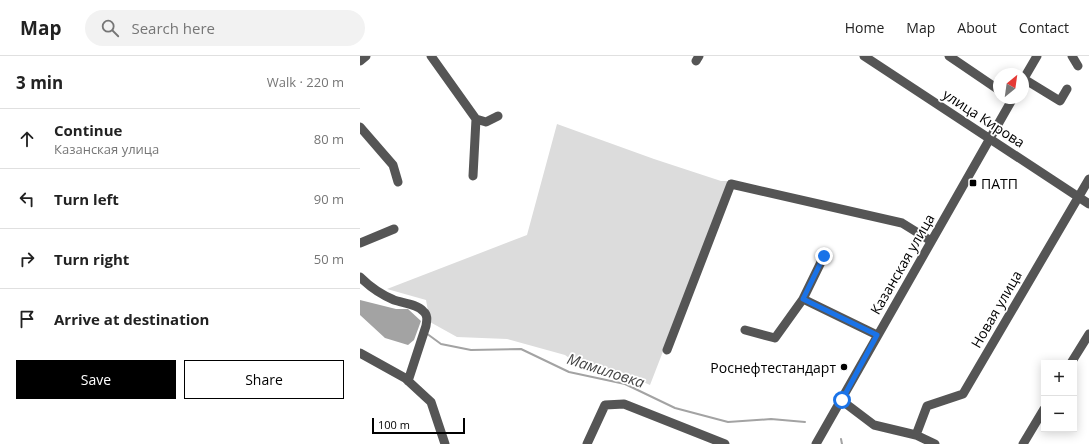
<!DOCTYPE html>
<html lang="en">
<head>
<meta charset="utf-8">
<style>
  :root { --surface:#fff; --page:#f2f2f2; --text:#222; --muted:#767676; --line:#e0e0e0; --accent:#000 }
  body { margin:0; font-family:"Open Sans",sans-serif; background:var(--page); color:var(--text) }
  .controls { position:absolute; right:12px; bottom:12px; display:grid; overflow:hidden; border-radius:0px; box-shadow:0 2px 10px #0003 }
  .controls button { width:36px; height:36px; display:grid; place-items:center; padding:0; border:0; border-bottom:1px solid var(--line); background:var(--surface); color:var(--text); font:20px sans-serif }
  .compass { position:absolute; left:633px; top:12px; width:36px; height:36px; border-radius:50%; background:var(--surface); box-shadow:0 2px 10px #0003; rotate:29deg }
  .scale { position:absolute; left:12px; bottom:10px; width:93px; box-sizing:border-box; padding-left:4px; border:2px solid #000; border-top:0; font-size:11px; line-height:14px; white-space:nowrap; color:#000; -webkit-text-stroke:3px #fff; paint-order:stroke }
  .stop { position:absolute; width:12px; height:12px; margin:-9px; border:3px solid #1a73e8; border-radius:50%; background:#fff }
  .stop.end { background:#1a73e8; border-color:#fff; box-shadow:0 1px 4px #0008 }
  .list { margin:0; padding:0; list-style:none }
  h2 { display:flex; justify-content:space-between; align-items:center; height:52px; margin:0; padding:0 16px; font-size:17px }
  h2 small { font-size:13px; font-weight:400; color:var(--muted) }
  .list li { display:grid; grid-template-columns:26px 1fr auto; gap:12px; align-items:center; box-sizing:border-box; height:60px; padding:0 16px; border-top:1px solid var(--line) }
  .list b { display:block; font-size:15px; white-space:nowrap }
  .list p { margin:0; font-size:13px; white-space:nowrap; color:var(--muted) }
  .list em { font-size:13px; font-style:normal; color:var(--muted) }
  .actions { display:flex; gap:8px; padding:12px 16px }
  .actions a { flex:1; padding:9px 0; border:1px solid var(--accent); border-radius:0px; text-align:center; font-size:14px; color:var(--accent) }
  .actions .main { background:var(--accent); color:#fff }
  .icon { flex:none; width:22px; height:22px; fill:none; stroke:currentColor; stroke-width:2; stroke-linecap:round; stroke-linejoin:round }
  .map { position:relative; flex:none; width:729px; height:388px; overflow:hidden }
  header { display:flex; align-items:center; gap:24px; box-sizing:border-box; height:56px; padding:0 20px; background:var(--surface); border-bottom:1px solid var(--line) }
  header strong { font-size:19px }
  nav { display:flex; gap:22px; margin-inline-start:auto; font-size:14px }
  .search { width:280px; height:36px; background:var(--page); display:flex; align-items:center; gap:10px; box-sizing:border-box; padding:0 14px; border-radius:22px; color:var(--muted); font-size:15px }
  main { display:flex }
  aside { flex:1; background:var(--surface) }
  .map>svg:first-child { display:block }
  .green { fill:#dcdcdc }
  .water { fill:#a3a3a3 }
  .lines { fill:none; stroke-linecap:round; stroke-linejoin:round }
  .stream { stroke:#a3a3a3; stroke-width:2 }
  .minor { stroke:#555; stroke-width:9 }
  .route { stroke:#1a73e8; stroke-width:5 }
  .poi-dot { fill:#000; stroke:#fff; stroke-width:1.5 }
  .labels { text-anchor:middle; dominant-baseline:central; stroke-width:3.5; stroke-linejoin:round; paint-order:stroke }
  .street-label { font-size:14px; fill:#000; stroke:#fff }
  .poi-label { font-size:14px; fill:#000; stroke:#fff; text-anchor:start }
  .water-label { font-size:15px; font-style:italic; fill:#444; stroke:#fff }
</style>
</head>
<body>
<header>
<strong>Map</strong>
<div class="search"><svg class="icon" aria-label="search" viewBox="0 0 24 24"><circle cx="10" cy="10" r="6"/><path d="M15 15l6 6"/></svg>Search here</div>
<nav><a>Home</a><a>Map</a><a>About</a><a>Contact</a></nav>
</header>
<main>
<aside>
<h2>3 min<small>Walk · 220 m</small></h2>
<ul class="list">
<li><svg class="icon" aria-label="ahead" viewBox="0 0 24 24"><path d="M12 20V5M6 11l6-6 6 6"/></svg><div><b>Continue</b><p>Казанская улица</p></div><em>80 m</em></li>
<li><svg class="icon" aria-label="left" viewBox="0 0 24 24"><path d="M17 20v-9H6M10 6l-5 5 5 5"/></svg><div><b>Turn left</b></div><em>90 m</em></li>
<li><svg class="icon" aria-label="right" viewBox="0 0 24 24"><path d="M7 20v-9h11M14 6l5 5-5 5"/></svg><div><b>Turn right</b></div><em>50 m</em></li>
<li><svg class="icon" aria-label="arrive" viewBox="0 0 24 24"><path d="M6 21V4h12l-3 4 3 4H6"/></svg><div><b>Arrive at destination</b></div></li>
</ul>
<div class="actions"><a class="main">Save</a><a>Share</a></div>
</aside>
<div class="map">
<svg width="729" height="388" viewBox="0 0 729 388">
  <rect width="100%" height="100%" fill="#fff"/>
  <path class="green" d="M197 68 294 103 361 125H369L290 329 259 315 226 314 205 299 147 283 97 281 70 266 66 244 27 233 167 179Z"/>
  <path class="water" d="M0 244 36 253H48L61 265 54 284 48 289 25 282 0 259Z"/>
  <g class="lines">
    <path class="stream" d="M66 277 81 288 111 294 161 293 209 316 265 328 315 352 368 366 411 363 445 366
      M481 383 482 388"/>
    <path class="minor" d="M71 0 116 63 126 66 138 60
      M504 0 729 148
      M589 0 639 34
      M712 0 718 10
      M0 5 6 0
      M336 5 339 0
      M664 23 700 45 707 33
      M663 24 677 0
      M0 71 33 109 38 126
      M113 120 116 63
      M0 187 34 173
      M464 200 443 243 517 279
      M0 221C9 230 22 239 34 244 43 247 57 248 63 255 68 259 67 264 66 270L48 325
      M385 274 415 282 443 243
      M307 294 371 128 542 167 571 185
      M0 297 45 322 71 346 85 388
      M711 307 729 278
      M481 344 514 369 556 379 575 388
      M556 379 567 350 603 338 729 123
      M227 388 245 349 264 348 365 388
      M456 388 653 42
      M663 388 684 353"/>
  </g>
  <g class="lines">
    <path class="route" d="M464 200 443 243 517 279 482 344"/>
  </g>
  <g class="poi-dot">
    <rect x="609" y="123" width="8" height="8" rx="2"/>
    <circle cx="484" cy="311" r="4"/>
  </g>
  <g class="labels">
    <g class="street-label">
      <text transform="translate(624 62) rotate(33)">улица Кирова</text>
      <text transform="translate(542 208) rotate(-60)">Казанская улица</text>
      <text transform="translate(636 253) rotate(-60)">Новая улица</text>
    </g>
    <g class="poi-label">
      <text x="621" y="127">ПАТП</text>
      <text x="476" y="311" text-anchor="end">Роснефтестандарт</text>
    </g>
    <g class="water-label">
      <text transform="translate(246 314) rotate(18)">Мамиловка</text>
    </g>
  </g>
</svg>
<div class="controls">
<button>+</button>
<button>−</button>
</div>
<svg class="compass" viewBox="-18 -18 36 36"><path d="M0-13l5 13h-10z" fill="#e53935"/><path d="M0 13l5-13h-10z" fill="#767676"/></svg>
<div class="scale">100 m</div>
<div class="stop" style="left:482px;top:344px"></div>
<div class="stop end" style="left:464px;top:200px"></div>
</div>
</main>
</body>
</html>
